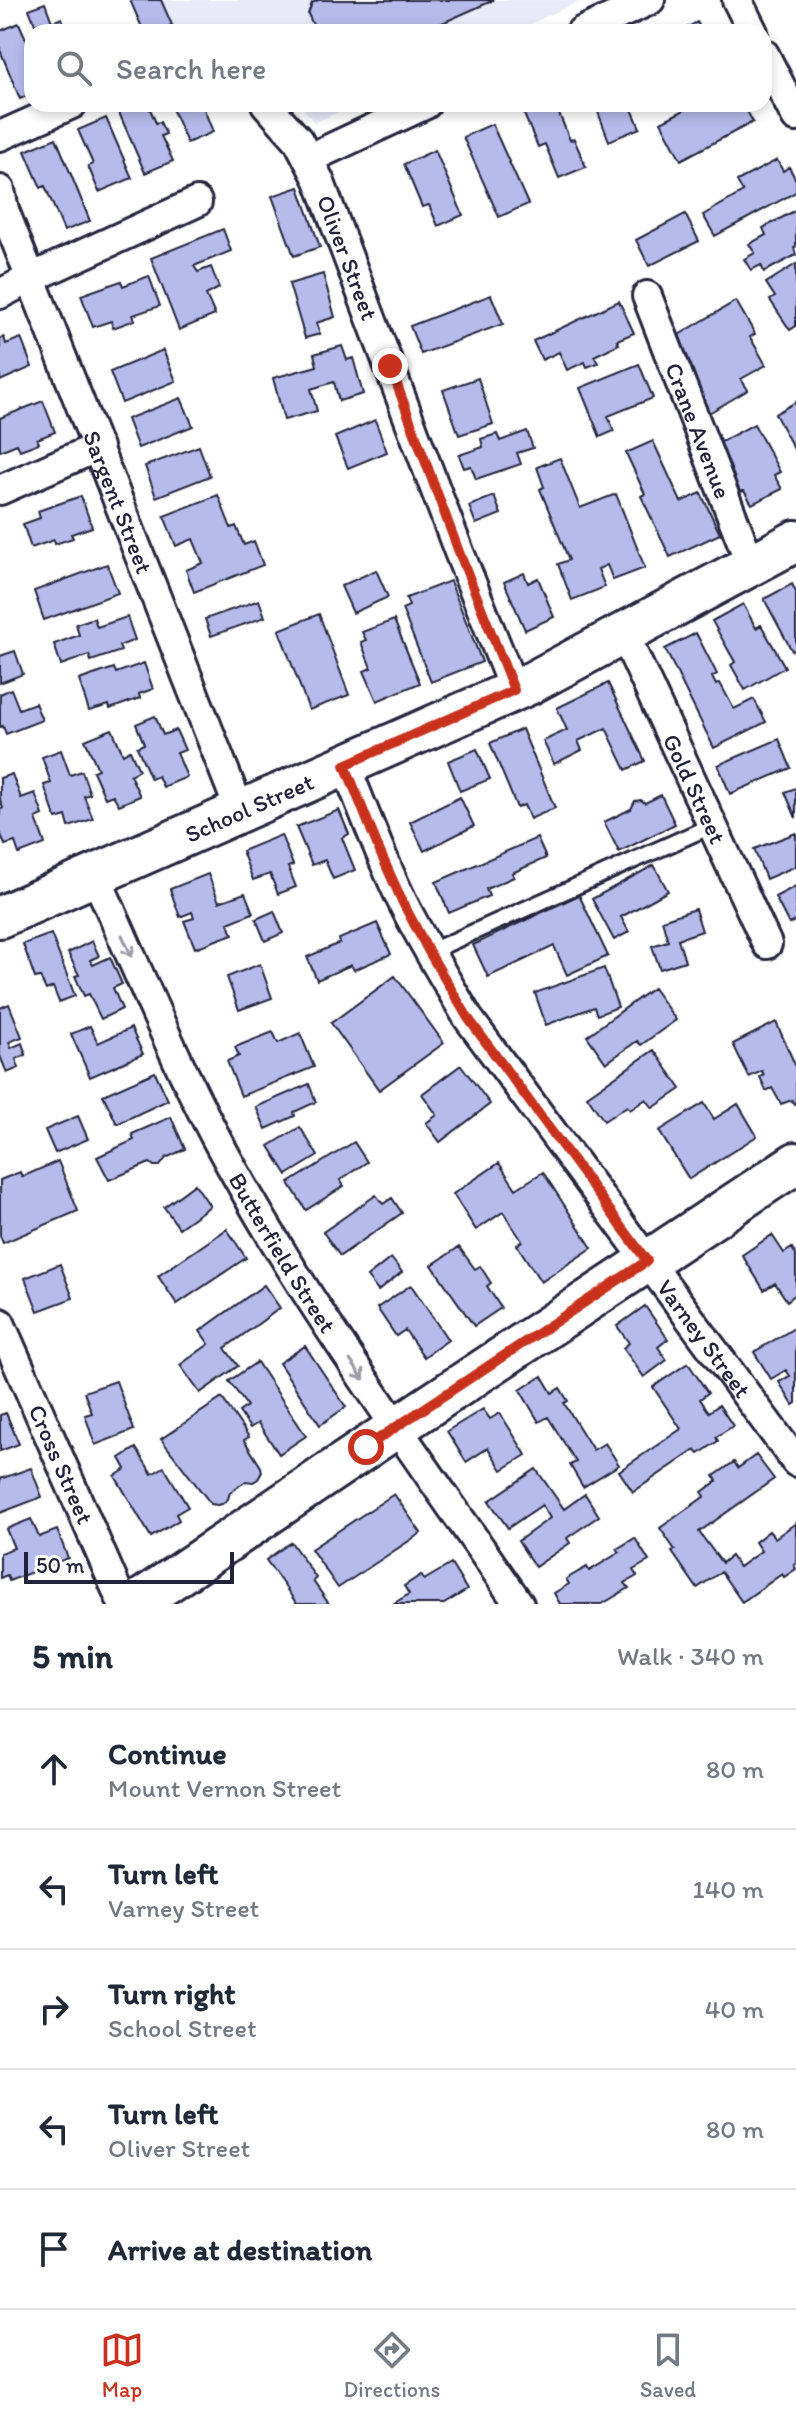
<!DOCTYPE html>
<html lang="en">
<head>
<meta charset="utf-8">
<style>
  :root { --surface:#fff; --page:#f6f6f7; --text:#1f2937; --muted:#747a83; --line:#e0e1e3; --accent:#c8321e }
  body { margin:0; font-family:Itim,sans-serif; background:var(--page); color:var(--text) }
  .scale { position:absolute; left:24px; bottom:20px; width:210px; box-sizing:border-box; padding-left:8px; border:4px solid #22223b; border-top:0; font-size:22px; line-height:28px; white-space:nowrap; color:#22223b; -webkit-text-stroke:6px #fff; paint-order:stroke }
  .stop { position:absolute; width:24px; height:24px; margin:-18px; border:6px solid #c8321e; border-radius:50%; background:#fff }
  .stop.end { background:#c8321e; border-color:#fff; box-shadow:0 2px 8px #0008 }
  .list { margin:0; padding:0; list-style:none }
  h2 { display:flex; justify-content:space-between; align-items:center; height:104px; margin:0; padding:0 32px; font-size:34px }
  h2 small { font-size:26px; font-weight:400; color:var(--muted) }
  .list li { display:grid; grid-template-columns:52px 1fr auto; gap:24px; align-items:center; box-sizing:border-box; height:120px; padding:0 32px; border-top:2px solid var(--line) }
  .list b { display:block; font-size:30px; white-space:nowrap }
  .list p { margin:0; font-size:26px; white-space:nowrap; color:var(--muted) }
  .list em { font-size:26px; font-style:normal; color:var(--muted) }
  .icon { flex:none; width:44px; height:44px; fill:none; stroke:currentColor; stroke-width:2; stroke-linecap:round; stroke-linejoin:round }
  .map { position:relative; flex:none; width:796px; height:1604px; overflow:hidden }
  .search { position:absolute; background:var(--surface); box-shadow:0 4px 12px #0003; left:24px; right:24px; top:24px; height:88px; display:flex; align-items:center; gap:20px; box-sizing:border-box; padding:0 28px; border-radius:24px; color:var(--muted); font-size:30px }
  .sheet { height:704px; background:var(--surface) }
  nav { display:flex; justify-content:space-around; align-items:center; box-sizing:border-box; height:112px; border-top:2px solid var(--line); background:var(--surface); font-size:22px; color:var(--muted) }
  nav a { display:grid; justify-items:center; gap:4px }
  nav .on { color:var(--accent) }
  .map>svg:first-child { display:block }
  .built { fill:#e9ebf9 }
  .building { fill:#b6bbec; stroke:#22223b; stroke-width:2 }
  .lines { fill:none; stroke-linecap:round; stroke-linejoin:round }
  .lane-casing { stroke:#22223b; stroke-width:20 }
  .street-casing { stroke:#22223b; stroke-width:34 }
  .secondary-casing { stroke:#22223b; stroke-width:46 }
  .lane { stroke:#fff; stroke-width:14 }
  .street { stroke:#fff; stroke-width:28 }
  .secondary { stroke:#fff; stroke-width:40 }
  .oneway { stroke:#9c9ca7 }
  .route { stroke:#c8321e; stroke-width:10 }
  .labels { text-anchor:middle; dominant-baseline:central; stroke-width:6; stroke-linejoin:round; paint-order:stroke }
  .street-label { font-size:24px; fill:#22223b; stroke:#fff }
</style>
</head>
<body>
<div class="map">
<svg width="796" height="1604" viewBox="0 0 796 1604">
  <rect width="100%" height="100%" fill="#fff"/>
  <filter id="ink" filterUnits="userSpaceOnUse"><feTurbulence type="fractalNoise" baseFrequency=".0125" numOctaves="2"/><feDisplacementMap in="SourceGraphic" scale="16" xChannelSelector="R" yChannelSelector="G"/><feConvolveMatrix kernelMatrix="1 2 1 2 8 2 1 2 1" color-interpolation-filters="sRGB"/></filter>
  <g filter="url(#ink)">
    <path class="built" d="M162 0H582L513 32H176Z
      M301 104H356L314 123Z"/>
    <path class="building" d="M130 0H161L172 25 156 32H144Z
      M318 0H494L422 32H333L331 27 325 29 313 25 308 14 312 3Z
      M45 3 52 22 62 18 67 32H38L29 9Z
      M697 22 703 32H679Z
      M19 23 32 53V94L20 99 0 50V31Z
      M127 104H148L156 123 160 122 166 134 161 136 173 161 145 173 117 108Z
      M170 104H202L213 132 187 143Z
      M543 104H555L570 140 574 139 586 167 559 178 545 144 538 147 523 112Z
      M595 104H630L640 128 609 141Z
      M696 104H754L756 107 747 111 753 122 681 160 661 122Z
      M106 118 132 178 99 192 88 166 93 164 78 130Z
      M492 124 528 204 499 217 463 137Z
      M56 138 90 221 64 231 45 186 41 188 25 151Z
      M435 150 463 215 438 226 429 205 422 207 404 164Z
      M777 160 783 171 789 167 796 180V192L715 236 703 215 743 192 737 181Z
      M299 187 320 247 294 256 272 196Z
      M796 210V246L794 248 796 255 764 272 761 265 751 270 744 259 755 253 749 244 766 235 763 228Z
      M685 214 699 241 649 266 636 240Z
      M223 229 231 251 194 266 198 272 211 267 219 288 206 295 215 315 179 330 151 258Z
      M796 264V326L790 330 770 300 775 297 766 283Z
      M323 274 335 317 316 323 320 334 305 338 289 284Z
      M149 276 160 306 133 315 135 320 113 328 111 321 93 327 81 295 121 281 123 286Z
      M491 295 503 324 421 354 410 326Z
      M619 301 634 333 617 340 619 344 594 356 598 363 587 367 585 362 567 370 559 352 542 360 533 341Z
      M736 301 755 334 750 337 766 365 741 379 748 390 709 413 674 354 684 348 677 336Z
      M4 337 6 344 21 338 32 367 0 381V339Z
      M342 346 347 360 353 358 363 394 339 401 334 382 311 389 317 411 284 420 273 378 317 366 314 354Z
      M163 350 176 381 122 403 110 372Z
      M639 364 653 398 608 416 614 431 600 437 580 388Z
      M478 378 493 424 459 435 443 390Z
      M181 398 193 426 138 448 127 419Z
      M43 401 55 432 37 439 39 443 20 450 17 444 0 451V418Z
      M796 402V453L775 414Z
      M375 420 387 452 348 468 335 437Z
      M754 424 780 472 774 475 782 489 752 504 744 491 740 492 715 445Z
      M527 431 533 448 517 453 521 464 476 479 471 466 464 468 459 455 483 447 481 439 497 434 500 441Z
      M653 441 681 502 701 493 720 534 670 557 641 496 645 494 626 453Z
      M199 446 210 476 156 497 145 466Z
      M560 458 580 508 616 494 645 568 613 580 607 565 598 569 605 587 572 600 558 564 569 560 540 489 544 487 537 467Z
      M218 495 231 528 236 526 244 545 254 541 263 565 194 592 186 570 203 563 193 539 176 546 164 516Z
      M81 496 92 527 71 534 73 538 55 544 54 540 31 548 23 524 40 518 38 511Z
      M494 496 501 514 476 524 469 506Z
      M107 564 118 593 44 620 34 591Z
      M376 570 388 597 353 613 341 586Z
      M524 573 528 583 538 578 554 617 525 630 504 582Z
      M450 581 482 662 431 682 402 609 409 606 406 598Z
      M792 584 796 592V649L792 651 764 599Z
      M259 600 265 617 211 636 205 619Z
      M743 604 756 628 761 625 785 667 745 690 731 665 735 662 712 621Z
      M319 614 349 695 309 710 279 630Z
      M127 617 135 640 119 646 121 651 91 661 89 655 61 665 54 644 79 635 76 624 94 618 97 627Z
      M394 620 420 683 377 701 364 671 371 668 361 642 366 640 362 632Z
      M696 633 717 674 712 677 716 685 720 683 734 709 754 699 766 722 714 748 665 649Z
      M15 651 23 674 0 683V656Z
      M144 663 153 689 139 694 140 698 110 709 109 705 89 711 79 680 114 668 116 673Z
      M608 683 645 761 626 770 606 728 578 741 582 750 554 764 543 741 567 730 557 708Z
      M11 689 19 709 35 703 42 720 6 734 3 726 0 727V694Z
      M155 716 163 735 176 730 185 750 177 753 187 777 163 787 158 776 151 779 137 747 144 744 136 724Z
      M112 729 123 754 130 750 139 770 130 775 140 796 119 805 113 795 105 798 93 771 98 769 85 740Z
      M522 729 555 808 530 819 524 805 517 808 490 743Z
      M779 739 791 768 730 794 718 765Z
      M477 749 490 779 460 791 448 761Z
      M61 750 70 775 82 771 90 794 84 796 93 819 69 827 66 816 56 819 44 785 51 783 42 757Z
      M12 774 21 798 35 793 43 815 36 818 45 844 19 854 15 842 5 845 0 832V810L3 808 0 800V778Z
      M796 788V818L785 792Z
      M661 795 675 824 619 852 604 822 631 809 635 801 641 800 645 803Z
      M460 797 474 826 424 851 410 822Z
      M339 810 349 834 342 838 355 870 333 879 325 860 312 865 296 827Z
      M796 833V866L766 879 754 849Z
      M281 835 293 865 288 867 296 887 278 894 270 874 253 880 242 851Z
      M537 838 546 858 512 873 514 877 486 889 489 896 449 913 436 882Z
      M654 865 668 891 621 917 629 932 614 940 592 899Z
      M208 874 219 902 245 893 253 913 228 923 233 934 195 948 184 921 194 918 192 912 180 917 170 889Z
      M796 886V920L789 924 775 897Z
      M579 895 608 956 567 975 554 946 488 977 473 945Z
      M695 909 702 931 678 939 685 961 660 969 652 946 668 941 662 920Z
      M274 911 283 933 265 941 256 919Z
      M377 923 391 954 354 970 351 965 317 980 307 957 340 943 339 939Z
      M51 934 75 996 59 1002 53 987 46 990 40 977 35 978 23 944Z
      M92 941 99 956 90 960 93 965 110 957 122 984 113 988 122 1009 101 1019 89 994 84 996 75 976 79 975 68 953Z
      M260 964 272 998 239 1010 227 977Z
      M604 968 618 1007 597 1015 594 1007 546 1025 535 993Z
      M395 976 444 1043 379 1090 331 1023Z
      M653 988 676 1020 641 1045 637 1041 606 1063 587 1036Z
      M9 1004 22 1037 9 1042 11 1048 22 1043 26 1055 16 1059 19 1068 7 1073 0 1056V1008Z
      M776 1022 796 1067V1103L794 1104 792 1100 781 1104 772 1088 766 1091 760 1077 764 1075 762 1071 749 1077 733 1044Z
      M90 1026 98 1043 131 1028 143 1054 90 1077 71 1034Z
      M273 1032 278 1043 300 1033 314 1067 241 1096 227 1061 239 1056 235 1047Z
      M654 1050 681 1089 653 1108 646 1099 630 1110 627 1106 604 1121 587 1096Z
      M461 1065 490 1104 440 1142 426 1123 437 1115 422 1094Z
      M155 1072 168 1100 117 1124 103 1095Z
      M309 1084 316 1102 294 1112 295 1116 266 1129 256 1107Z
      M704 1103 714 1119 738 1104 757 1136 689 1179 659 1131Z
      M78 1116 88 1139 55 1153 45 1130Z
      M171 1117 185 1149 166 1158 160 1166H154L150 1163 109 1180 97 1157 134 1140 132 1134Z
      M300 1127 318 1156 287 1175 269 1146Z
      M354 1142 367 1162 340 1180 344 1186 306 1210 289 1183Z
      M58 1161 78 1211 3 1243 0 1236V1180L20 1172 22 1177Z
      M499 1163 516 1189 543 1172 592 1248 541 1282 517 1245 522 1241 503 1212 476 1230 453 1194Z
      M195 1184 210 1206 179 1228 164 1207Z
      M376 1195 383 1204 392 1198 402 1213 340 1256 323 1232Z
      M227 1229 246 1258 177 1304 158 1276Z
      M772 1235 784 1253 792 1248 796 1255V1294L787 1301 775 1283 764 1290 742 1255Z
      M459 1247 475 1269 480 1266 491 1283 487 1286 501 1308 474 1326 432 1265Z
      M391 1258 402 1272 378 1291 367 1277Z
      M60 1264 73 1298 38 1311 25 1278Z
      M264 1285 280 1308 225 1348 238 1366 200 1393 180 1365 209 1344 200 1331Z
      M411 1285 448 1340 424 1357 405 1330 396 1336 377 1308Z
      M645 1306 668 1339 658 1347 667 1360 644 1377 623 1348 629 1343 617 1326Z
      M796 1327V1403L793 1405 779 1382 790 1376 786 1370 771 1379 754 1352Z
      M305 1346 346 1407 320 1425 279 1363Z
      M257 1362 306 1436 279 1454 258 1423 250 1428 239 1412 247 1406 229 1381Z
      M688 1363 708 1393 700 1399 709 1412 719 1405 733 1426 716 1437 718 1441 699 1454 695 1450 633 1492 619 1471 681 1429 653 1387Z
      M542 1376 552 1393 560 1388 568 1401 564 1403 593 1450 605 1443 619 1465 583 1487 570 1465 576 1462 548 1417 539 1422 520 1390Z
      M116 1381 134 1430 95 1445 85 1415 92 1413 84 1392Z
      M222 1398 249 1437 244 1440 261 1467 262 1472 258 1479 253 1482 246 1481 230 1492 228 1499 222 1504 217 1505 211 1504 161 1439Z
      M483 1409 490 1419 500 1413 526 1455 502 1470 488 1448 466 1462 447 1431Z
      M6 1413 19 1444 0 1451V1415Z
      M136 1448 152 1474 164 1467 188 1507 176 1514 179 1520 151 1537 115 1476 126 1469 120 1458Z
      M756 1455 774 1479 699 1532 722 1563 731 1556 739 1567 761 1551 755 1542 769 1531 775 1538 796 1523V1564L794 1565 796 1569 784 1577 782 1574 742 1602 721 1572 697 1588 672 1552 675 1550 660 1528 705 1496 702 1492 717 1481 714 1476 734 1462 738 1468Z
      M31 1468 42 1497 0 1513V1479Z
      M536 1469 564 1509 585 1494 599 1516 567 1538 570 1543 535 1567 518 1541 550 1518 542 1505 508 1528 489 1501Z
      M394 1494 421 1533 338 1588 311 1549Z
      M31 1519 39 1537 57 1530 68 1558 9 1581 7 1575 0 1578V1553L14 1548 6 1529Z
      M635 1538 649 1561 633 1570 637 1576 625 1583 629 1588 602 1604H560L554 1593 569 1584 566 1579 587 1567 589 1571 620 1552 617 1549Z
      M291 1542 316 1578 313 1581 329 1604H297L266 1560Z
      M451 1564 467 1590 444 1604H393L409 1594 404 1586 421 1575 424 1580Z"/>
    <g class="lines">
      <defs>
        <path id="lane" d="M429 952 713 825"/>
        <g id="street">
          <path d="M737 0 753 32"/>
          <path d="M581 32 650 0"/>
          <path d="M764 54 796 117"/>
          <path id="s1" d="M266 104 298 140 319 180 459 552 514 690"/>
          <path d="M0 136 72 104"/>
          <path d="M308 159 426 104"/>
          <path id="s2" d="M0 190 4 210 240 811"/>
          <path d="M0 294 31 278 197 202"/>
          <path id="s3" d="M647 296 751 565"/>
          <path d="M0 490 98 447"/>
          <path id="s4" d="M624 634 767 944"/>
          <path id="s5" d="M345 765C364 811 381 858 403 903 423 943 446 980 468 1018L796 1462"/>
          <path id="s6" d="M95 875C135 963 171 1053 216 1138 303 1302 414 1451 519 1604"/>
          <path id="s7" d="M0 1323 123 1604"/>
        </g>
        <g id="secondary">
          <path id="s8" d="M0 917 529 684 796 541"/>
          <path d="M135 1604 397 1427 796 1163"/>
        </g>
      </defs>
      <use href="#lane" class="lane-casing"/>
      <use href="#street" class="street-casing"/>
      <use href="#secondary" class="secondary-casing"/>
      <use href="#lane" class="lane"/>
      <use href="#street" class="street"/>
      <use href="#secondary" class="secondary"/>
    </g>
    <defs><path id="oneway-shaft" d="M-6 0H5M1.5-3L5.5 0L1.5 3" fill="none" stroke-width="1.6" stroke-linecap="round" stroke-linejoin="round" transform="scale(2)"/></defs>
    <g class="oneway">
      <use href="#oneway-shaft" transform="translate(127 946) rotate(66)"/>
      <use href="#oneway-shaft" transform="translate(357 1370) rotate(55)"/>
    </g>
  </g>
  <g class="lines" filter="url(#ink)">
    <path class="route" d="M366 1447 647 1261 468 1018 429 952 403 903 380 852 345 765 514 690 459 552 390 366"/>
  </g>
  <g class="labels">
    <g class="street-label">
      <text stroke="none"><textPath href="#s1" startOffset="176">Oliver Street</textPath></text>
      <text stroke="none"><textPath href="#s3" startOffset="144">Crane Avenue</textPath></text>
      <text stroke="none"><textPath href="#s2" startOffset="334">Sargent Street</textPath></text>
      <text stroke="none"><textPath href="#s4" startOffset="170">Gold Street</textPath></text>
      <text stroke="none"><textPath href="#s8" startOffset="272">School Street</textPath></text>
      <text stroke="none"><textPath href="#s6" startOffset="422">Butterfield Street</textPath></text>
      <text stroke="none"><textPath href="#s5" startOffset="680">Varney Street</textPath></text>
      <text stroke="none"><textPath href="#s7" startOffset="154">Cross Street</textPath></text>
    </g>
  </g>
</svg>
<div class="scale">50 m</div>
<div class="stop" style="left:366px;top:1447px"></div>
<div class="stop end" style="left:390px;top:366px"></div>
<div class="search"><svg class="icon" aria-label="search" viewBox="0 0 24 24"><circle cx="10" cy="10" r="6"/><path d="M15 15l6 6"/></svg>Search here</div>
</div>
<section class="sheet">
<h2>5 min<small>Walk · 340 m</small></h2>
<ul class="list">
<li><svg class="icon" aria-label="ahead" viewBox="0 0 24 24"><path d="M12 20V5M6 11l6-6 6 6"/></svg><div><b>Continue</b><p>Mount Vernon Street</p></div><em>80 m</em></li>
<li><svg class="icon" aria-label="left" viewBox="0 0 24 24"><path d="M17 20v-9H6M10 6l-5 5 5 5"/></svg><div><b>Turn left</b><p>Varney Street</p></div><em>140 m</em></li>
<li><svg class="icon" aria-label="right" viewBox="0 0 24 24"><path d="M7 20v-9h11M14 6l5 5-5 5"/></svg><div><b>Turn right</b><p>School Street</p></div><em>40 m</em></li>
<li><svg class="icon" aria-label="left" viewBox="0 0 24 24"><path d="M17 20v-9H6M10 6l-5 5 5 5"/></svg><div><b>Turn left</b><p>Oliver Street</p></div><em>80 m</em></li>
<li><svg class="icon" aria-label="arrive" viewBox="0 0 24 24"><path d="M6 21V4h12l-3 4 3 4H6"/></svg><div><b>Arrive at destination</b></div></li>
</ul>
</section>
<nav>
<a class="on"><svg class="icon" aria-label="map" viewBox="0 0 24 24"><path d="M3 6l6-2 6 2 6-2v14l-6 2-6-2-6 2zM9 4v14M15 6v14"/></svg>Map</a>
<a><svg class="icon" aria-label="directions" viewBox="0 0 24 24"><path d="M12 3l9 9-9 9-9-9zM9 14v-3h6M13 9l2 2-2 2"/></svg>Directions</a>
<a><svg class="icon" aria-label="saved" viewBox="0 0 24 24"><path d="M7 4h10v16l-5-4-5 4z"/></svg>Saved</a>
</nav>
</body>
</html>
